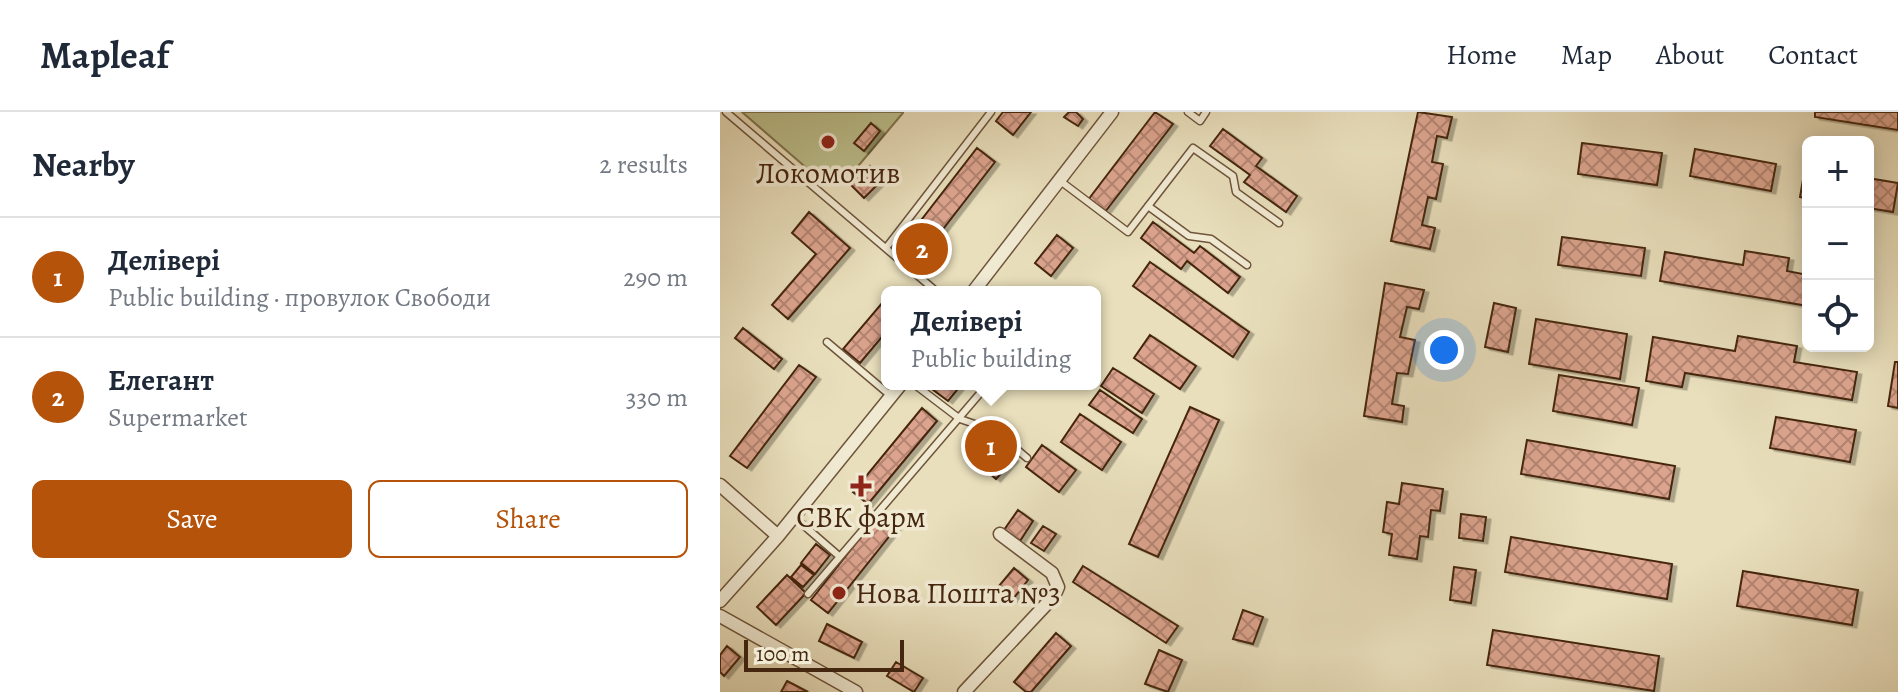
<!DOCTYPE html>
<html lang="en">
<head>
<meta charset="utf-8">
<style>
  :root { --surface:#fff; --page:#f2f2f3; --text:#1f2937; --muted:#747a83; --line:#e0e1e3; --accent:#b45309 }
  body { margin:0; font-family:Alegreya,serif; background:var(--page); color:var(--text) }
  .controls { position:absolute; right:24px; top:24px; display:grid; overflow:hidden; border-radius:12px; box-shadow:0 4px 20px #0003 }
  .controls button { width:72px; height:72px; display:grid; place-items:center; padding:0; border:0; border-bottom:2px solid var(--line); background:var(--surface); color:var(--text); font:40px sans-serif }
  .scale { position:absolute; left:24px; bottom:20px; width:160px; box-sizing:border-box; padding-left:8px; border:4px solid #45260f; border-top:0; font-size:22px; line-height:28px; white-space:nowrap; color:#45260f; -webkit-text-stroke:6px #f1ead3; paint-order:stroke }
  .you { position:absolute; left:724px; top:238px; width:28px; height:28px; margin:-20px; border:6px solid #fff; border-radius:50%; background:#1a73e8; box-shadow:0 0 0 12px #1a73e833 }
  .badge { display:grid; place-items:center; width:52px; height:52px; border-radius:50%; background:var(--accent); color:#fff; font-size:26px; font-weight:700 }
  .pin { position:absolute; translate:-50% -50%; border:4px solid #fff; box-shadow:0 2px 8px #0006 }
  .popup { position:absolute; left:161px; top:174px; width:220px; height:104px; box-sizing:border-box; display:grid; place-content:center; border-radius:12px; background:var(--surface); filter:drop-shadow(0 2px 6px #0005); font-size:26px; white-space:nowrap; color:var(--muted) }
  .popup b { font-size:30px; color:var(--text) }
  .popup::after { content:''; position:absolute; left:50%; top:100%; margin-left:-16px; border:16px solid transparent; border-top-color:var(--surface) }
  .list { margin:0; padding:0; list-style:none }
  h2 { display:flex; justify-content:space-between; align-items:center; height:104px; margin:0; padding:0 32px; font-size:34px }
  h2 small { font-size:26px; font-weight:400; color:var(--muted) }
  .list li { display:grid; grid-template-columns:52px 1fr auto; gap:24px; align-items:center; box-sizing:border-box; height:120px; padding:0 32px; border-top:2px solid var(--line) }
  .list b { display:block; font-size:30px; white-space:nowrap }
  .list p { margin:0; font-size:26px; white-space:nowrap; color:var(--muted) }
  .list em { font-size:26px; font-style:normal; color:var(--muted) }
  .actions { display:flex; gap:16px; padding:24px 32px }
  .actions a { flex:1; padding:18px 0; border:2px solid var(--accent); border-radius:12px; text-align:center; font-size:28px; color:var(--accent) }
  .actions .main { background:var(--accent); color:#fff }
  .icon { flex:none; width:44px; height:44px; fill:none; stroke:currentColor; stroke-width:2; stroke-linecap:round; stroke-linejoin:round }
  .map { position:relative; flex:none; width:1178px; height:580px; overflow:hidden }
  header { display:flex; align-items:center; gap:48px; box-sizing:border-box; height:112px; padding:0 40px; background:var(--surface); border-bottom:2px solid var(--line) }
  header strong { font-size:38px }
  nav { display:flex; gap:44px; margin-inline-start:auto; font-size:28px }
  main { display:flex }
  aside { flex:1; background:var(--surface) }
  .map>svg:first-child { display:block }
  .garden { fill:#bcc08d; stroke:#80734e; stroke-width:2 }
  .building { fill:url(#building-cross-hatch); stroke:#45260f; stroke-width:2; filter:url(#shadow) }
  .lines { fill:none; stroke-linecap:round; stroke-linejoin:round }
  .lane-casing { stroke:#6e543a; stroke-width:9 }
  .street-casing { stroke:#6e543a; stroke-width:15 }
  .lane { stroke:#f1ead3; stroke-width:6 }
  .street { stroke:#f1ead3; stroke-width:12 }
  .poi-dot { fill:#8f2418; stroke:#f1ead3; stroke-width:3 }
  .labels { text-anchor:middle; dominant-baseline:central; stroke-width:7; stroke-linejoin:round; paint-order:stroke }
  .poi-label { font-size:30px; fill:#45260f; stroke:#f1ead3 }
</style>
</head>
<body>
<header>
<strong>Mapleaf</strong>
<nav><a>Home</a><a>Map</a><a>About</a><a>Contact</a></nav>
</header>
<main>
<aside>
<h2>Nearby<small>2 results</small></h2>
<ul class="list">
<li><span class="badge">1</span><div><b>Делівері</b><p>Public building · провулок Свободи</p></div><em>290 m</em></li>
<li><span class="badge">2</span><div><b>Елегант</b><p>Supermarket</p></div><em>330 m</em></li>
</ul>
<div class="actions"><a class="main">Save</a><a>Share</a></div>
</aside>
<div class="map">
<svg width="1178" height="580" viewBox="0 0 1178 580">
  <defs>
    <pattern id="building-cross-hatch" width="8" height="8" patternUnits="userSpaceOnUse" patternTransform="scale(2)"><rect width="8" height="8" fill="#dca48e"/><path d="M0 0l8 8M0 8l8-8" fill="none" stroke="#b48572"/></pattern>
    <filter id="shadow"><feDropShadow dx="4.5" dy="2.5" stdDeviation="0" flood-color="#0004"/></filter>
  </defs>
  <rect width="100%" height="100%" fill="#e9dfbc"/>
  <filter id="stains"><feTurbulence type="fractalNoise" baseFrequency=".0025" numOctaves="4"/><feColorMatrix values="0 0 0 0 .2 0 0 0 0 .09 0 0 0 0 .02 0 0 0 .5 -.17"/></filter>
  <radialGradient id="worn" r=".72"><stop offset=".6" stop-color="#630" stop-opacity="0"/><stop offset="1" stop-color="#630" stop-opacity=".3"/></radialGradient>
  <path class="garden" d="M22 0H183V1L134 59H90Z"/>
  <path class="building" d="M283 0H311L293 23 276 9Z
    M349 0H356L363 7 358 14 344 5Z
    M435 0 453 12 385 100 368 88Z
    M698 0 732 5 727 26 717 24 712 50 723 52 716 87 708 85 702 113 715 116 710 137 671 129Z
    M1095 0H1178V18L1095 5Z
    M151 11 160 19 144 39 134 31Z
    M503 17 542 46 536 54 577 84 566 100 524 70 530 63 490 34Z
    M862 31 942 41 937 73 858 62Z
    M257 36 275 50 203 143 185 129Z
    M975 37 1056 52 1051 79 970 64Z
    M150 54 163 67 144 86 131 73Z
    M1085 56 1088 57V87L1080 85Z
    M1148 66 1178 71 1173 100 1148 96Z
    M89 100 130 136 68 207 52 193 96 142 72 121Z
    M433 110 474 141 480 134 520 165 508 181 467 149 461 157 421 126Z
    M337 123 353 136 331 164 315 151Z
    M842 125 925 136 921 164 838 153Z
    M1025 139 1069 146 1067 159 1088 163V194L940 169 945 140 1023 153Z
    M430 150 529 220 513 245 413 174Z
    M665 171 704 178 699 197 687 195 680 225 695 228 688 262 677 261 672 292 684 294 682 310 644 304Z
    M163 190 167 194V219L140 251 123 237Z
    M774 191 796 196 788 240 765 235Z
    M816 207 907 222 900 267 809 252Z
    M23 216 62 247 54 257 15 226Z
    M430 223 476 254 460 277 414 246Z
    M1018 224 1077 234 1074 250 1137 260 1132 288 965 261 962 275 926 269 933 225 1015 239Z
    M1175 250H1178V296L1168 294Z
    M79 253 96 265 27 356 10 344Z
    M393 256 434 282 422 301 381 274Z
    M839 263 919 276 912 313 833 299Z
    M216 272H242L228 289 212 277Z
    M380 278 422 307 413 321 369 293Z
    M470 295 499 308 438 445 409 432Z
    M202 296 217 309 148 392 133 380Z
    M360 302 401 330 382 358 341 330Z
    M1056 305 1136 318 1130 350 1050 336Z
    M270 326 294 347 276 367 252 346Z
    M807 328 955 354 949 387 801 362Z
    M322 333 356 358 339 380 306 355Z
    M682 371 723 377 720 399 711 398 708 425 700 424 697 447 669 443 672 422 663 420 667 390 679 392Z
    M298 398 313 409 300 429 284 418Z
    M159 402 176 416 108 501 91 488Z
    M741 402 766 405 763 429 739 426Z
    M323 414 336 422 324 439 311 431Z
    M791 425 952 452 947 487 785 460Z
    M96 432 110 443 95 462 81 451Z
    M81 453 94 463 83 475 71 465Z
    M363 454 458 514 446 531 353 470Z
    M734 455 756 458 751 491 730 488Z
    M294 456 308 468 293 487 278 475Z
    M1023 459 1138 478 1132 513 1017 494Z
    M67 463 86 481 56 513 37 495Z
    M523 498 543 505 533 532 513 527Z
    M107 512 142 530 134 546 99 529Z
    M773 518 939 544 934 579 767 553Z
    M336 521 351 534 311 580H306L294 570Z
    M7 534 20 545 4 564 0 560V543Z
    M439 538 462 548 448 580 425 572Z
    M176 550 203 566 194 580 167 564Z
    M67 569 88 580H61Z"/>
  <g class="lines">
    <defs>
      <path id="lane" d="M6 0 217 180
        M468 0 480 9 486 0
        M339 68 408 120 473 36 513 64 516 80 559 111
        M428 94 469 124 491 127 527 153
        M166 136 271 0
        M107 230 171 284
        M194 272 240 307 275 319 307 346
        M74 405 119 444
        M88 482 268 272"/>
      <path id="street" d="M253 180 392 0
        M0 373 58 424
        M0 489 58 424 181 272
        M0 504 136 580
        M244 580 334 484 338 475 332 461 280 422"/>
    </defs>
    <use href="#lane" class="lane-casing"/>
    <use href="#street" class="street-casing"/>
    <use href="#lane" class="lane"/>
    <use href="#street" class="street"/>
  </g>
  <g class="poi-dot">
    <circle cx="108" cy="30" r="8"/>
    <path d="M137 362h8v8h8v8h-8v8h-8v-8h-8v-8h8z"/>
    <circle cx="119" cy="481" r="8"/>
  </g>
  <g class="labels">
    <g class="poi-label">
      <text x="108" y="61">Локомотив</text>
      <text x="141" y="405">СВК фарм</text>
      <text x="135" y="481" text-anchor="start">Нова Пошта №3</text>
    </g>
  </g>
  <rect width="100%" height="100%" filter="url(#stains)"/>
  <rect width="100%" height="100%" fill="url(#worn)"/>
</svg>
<div class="controls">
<button>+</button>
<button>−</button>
<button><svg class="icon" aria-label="locate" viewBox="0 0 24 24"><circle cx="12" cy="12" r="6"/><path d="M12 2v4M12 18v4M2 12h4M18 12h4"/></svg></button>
</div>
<div class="scale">100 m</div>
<div class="you"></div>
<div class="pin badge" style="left:271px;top:334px">1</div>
<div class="popup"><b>Делівері</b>Public building</div>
<div class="pin badge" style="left:202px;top:137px">2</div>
</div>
</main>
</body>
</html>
